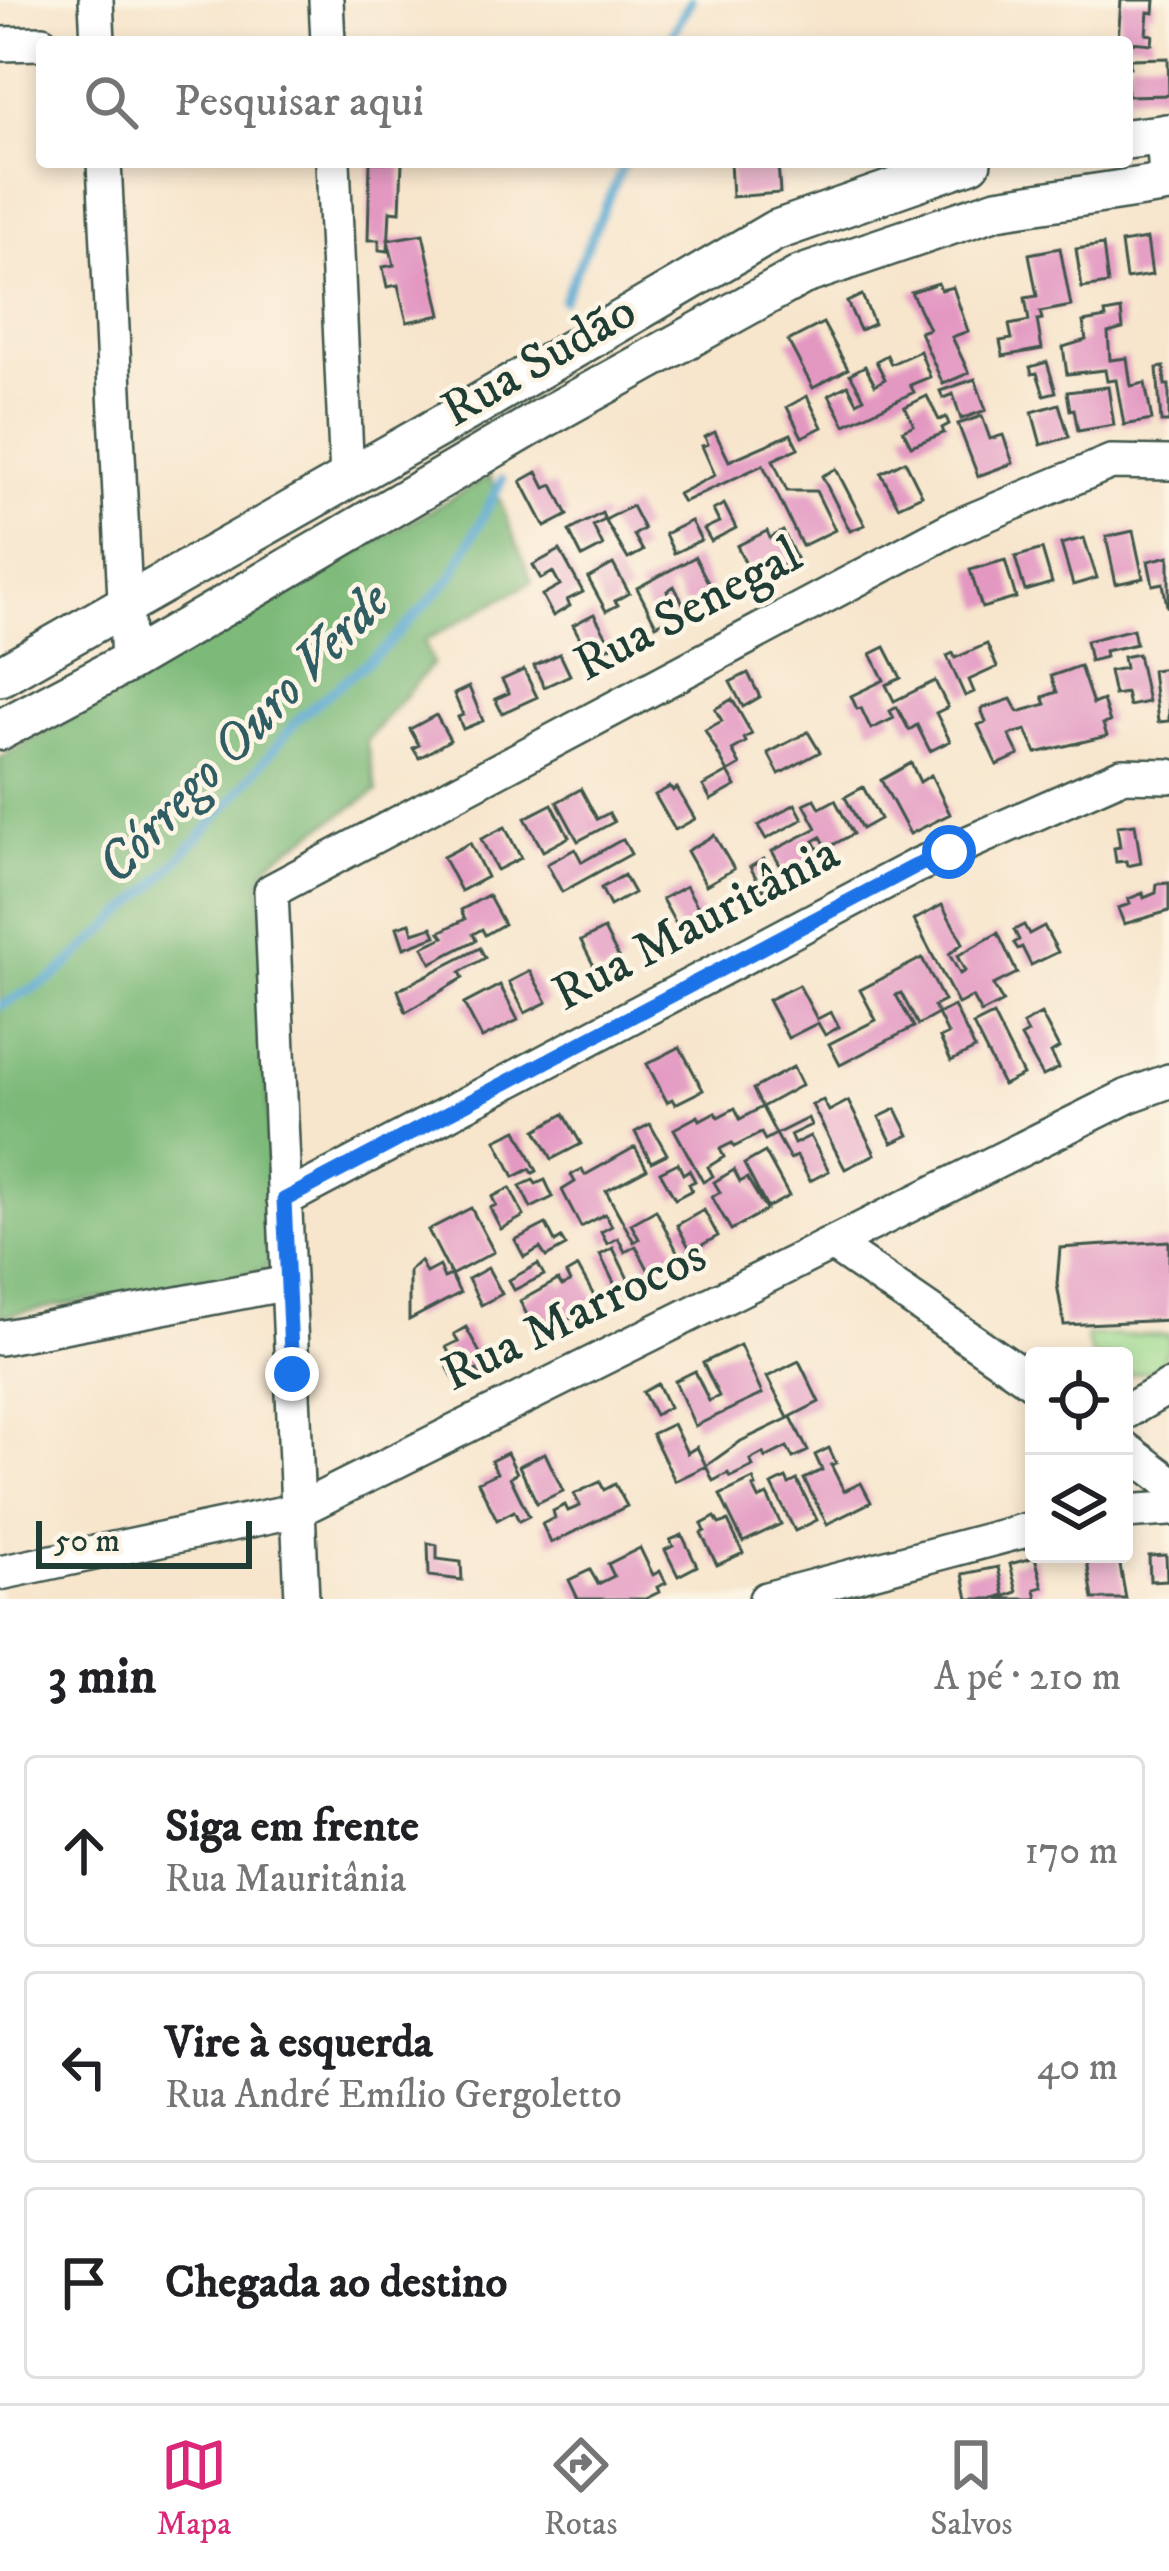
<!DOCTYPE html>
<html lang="pt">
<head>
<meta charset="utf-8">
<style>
  :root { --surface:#fff; --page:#f6f6f6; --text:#202124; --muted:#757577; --line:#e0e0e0; --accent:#db2777 }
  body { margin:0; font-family:"IM FELL DW Pica",serif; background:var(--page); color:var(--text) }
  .controls { position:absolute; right:36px; bottom:36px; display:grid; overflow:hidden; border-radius:12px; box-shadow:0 6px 18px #0003 }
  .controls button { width:108px; height:108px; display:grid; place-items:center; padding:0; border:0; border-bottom:3px solid var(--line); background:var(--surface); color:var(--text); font:60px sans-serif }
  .scale { position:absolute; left:36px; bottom:30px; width:216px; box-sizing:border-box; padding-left:12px; border:6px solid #1f3d34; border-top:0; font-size:33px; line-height:42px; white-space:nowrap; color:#1f3d34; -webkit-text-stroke:9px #fcf5e5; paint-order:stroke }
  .stop { position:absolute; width:36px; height:36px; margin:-27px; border:9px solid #1a73e8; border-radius:50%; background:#fff }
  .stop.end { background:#1a73e8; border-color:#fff; box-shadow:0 3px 12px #0008 }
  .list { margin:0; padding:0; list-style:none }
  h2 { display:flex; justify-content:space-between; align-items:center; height:156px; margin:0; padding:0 48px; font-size:51px }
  h2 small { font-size:39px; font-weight:400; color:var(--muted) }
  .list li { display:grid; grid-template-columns:78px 1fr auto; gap:36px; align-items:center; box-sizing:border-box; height:192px; margin:0 24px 24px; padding:0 24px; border:3px solid var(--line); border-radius:12px }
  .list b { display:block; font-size:45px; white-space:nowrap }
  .list p { margin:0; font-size:39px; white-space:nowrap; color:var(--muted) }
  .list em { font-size:39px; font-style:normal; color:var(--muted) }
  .icon { flex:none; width:66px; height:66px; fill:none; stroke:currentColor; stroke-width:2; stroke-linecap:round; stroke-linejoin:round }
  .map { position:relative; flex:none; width:1169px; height:1599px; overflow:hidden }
  .search { position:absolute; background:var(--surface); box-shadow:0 6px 18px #0003; left:36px; right:36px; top:36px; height:132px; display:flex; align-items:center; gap:30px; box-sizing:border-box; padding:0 42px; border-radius:12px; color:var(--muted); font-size:45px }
  .sheet { height:804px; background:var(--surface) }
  nav { display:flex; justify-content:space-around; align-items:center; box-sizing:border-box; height:168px; border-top:3px solid var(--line); background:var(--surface); font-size:33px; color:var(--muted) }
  nav a { display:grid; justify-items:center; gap:6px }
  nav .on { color:var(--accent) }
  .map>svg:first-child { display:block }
  .green { fill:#9cda8e; stroke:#5e8c61; stroke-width:3 }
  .forest { fill:#7dba79; stroke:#4e7c56; stroke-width:3 }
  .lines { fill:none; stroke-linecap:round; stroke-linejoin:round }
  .stream { stroke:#56a7d1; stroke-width:9 }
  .building { fill:#e398c2 }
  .minor-casing { stroke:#3f564b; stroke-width:38 }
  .tertiary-casing { stroke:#3f564b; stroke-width:44 }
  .minor { stroke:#fff; stroke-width:33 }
  .tertiary { stroke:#fff; stroke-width:39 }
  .route { stroke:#1a73e8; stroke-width:15 }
  .labels { text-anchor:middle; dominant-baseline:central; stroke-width:9; stroke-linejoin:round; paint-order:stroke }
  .street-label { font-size:51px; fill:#1f3d34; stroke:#fcf5e5 }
  .water-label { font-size:54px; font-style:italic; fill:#305d63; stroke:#fcf5e5 }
</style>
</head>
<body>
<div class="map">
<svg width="1169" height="1599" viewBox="0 0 1169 1599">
  <rect width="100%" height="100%" fill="#fcf5e5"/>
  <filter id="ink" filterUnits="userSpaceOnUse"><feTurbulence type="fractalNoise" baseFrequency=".00833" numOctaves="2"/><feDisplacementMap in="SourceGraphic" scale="24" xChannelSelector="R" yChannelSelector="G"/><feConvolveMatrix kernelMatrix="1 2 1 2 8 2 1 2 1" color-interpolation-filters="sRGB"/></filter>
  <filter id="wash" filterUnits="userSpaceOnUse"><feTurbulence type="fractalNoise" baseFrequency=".004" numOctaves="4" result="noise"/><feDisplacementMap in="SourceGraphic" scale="48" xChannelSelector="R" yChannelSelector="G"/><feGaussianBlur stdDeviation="2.7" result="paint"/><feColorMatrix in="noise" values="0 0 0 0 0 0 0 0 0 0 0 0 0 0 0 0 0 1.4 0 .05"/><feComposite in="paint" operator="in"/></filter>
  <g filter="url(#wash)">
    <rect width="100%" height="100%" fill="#f7e5cc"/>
    <path class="green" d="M1169 1335V1347L1160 1368 1125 1376 1124 1356H1092L1086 1336Z"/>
    <path class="forest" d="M490 476 532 582 424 641 433 663 366 741 377 791 279 855 267 866 261 880 272 1248 270 1262 263 1271 0 1316V758Z"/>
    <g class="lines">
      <path class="stream" d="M668 42 691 0
        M563 300 625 162
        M0 1006 53 978 154 886 228 805 299 718 387 646 451 578 502 480"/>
    </g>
    <g id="blocks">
      <path class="building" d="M1121 0H1155L1154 13 1148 12 1146 34 1153 35 1152 44 1118 41Z
        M1168 58 1169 95 1127 96V67H1130V59Z
        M370 162H402L400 212 390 211 388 251 379 250V240H368Z
        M730 162H778L780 193 732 197Z
        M423 234 441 315 407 322 398 285 387 287 383 267 394 265 388 240Z
        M1147 239 1152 275 1126 279 1121 243Z
        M1103 245 1108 284 1082 288 1076 249Z
        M1060 248 1071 306 1040 312 1042 319 1037 320 1042 349 1003 356 1000 341 1012 339 1009 325 1029 321 1025 298 1037 296 1029 254Z
        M938 283 941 290 953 287 968 331 952 337 969 373 943 384 920 332 929 329 911 292Z
        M862 295 874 324 860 330 847 302Z
        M1121 310 1123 329 1108 333 1110 360 1127 358 1131 386 1145 383 1152 420 1124 425 1116 380 1107 381 1105 370 1067 374 1063 347 1086 340 1083 322 1106 318 1105 313Z
        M823 323 848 369 813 388 788 341Z
        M920 351 930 377 910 385 914 392 845 425 829 395 848 385 857 402 864 398 850 374 865 366 875 385 885 379 876 361 887 355 891 364Z
        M1047 362 1056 392 1044 395 1037 373 1032 374 1030 367Z
        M1164 367 1165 385H1169V422H1161L1157 368Z
        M975 379 986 410 961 419 953 394 943 398 940 391Z
        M1108 387 1114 425 1078 431 1074 409 1070 410 1067 392Z
        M807 396 822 427 802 437 787 407Z
        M927 396 939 420 946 417 949 424 942 428 944 433 911 446 903 430 914 425 905 407Z
        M1059 404 1069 437 1041 445 1032 412Z
        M982 416 990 439 1003 435 1013 463 978 476 958 424Z
        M715 432 729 461 791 434 798 448 773 460 787 491H816L835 530 802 546 763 465 683 502 678 494 715 475 702 446 708 444 705 437Z
        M905 461 922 495 898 506 881 473Z
        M836 469 865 525 850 531 822 476Z
        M537 472 545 488 553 485 568 515 545 527 521 481Z
        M724 504 736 528 711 541 704 529 719 522 713 510Z
        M632 506 644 529 634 535 643 551 628 559 605 520 593 526 603 546 582 557 569 531 602 513 605 520Z
        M691 521 701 540 674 553 665 534Z
        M767 531 770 538 783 531 796 558 754 580 737 546Z
        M1133 531 1143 578 1116 584 1106 537Z
        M1084 538 1097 578 1073 585 1061 544Z
        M1042 549 1052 583 1025 591 1015 557Z
        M560 550 583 592 567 600 570 606 553 616 542 595 560 585 553 572 541 579 533 565Z
        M1169 556V605L1167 606 1163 583 1153 585 1148 561Z
        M695 557 713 592 685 607 674 586 667 591 678 613 656 625 637 588Z
        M1005 560 1016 598 982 608 970 570Z
        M613 564 629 593 615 601 618 605 606 611 588 578Z
        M594 614 612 646 590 657 573 625Z
        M1133 629 1136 644 1105 651 1106 657 1090 661 1086 641Z
        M987 644 997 667 969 680 974 692 965 696 947 656 953 653 955 658Z
        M885 647 901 678 886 685 894 701 935 681 948 707 936 713 950 741 930 751 917 725 909 730 897 707 890 711 894 718 871 729 861 708 857 709 851 696 884 680 871 654Z
        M560 654 570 675 544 687 534 666Z
        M1138 654 1148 702 1129 706 1126 693 1114 695 1109 671 1125 668 1123 657Z
        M1080 666 1093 704 1103 700 1110 722 1103 724 1107 736 1036 753 1026 730 1009 735 1019 755 997 765 978 725 986 722 981 709 1011 699 1018 712 1046 704 1043 697 1057 692 1051 676Z
        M1169 668V721L1158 722 1152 670Z
        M524 670 537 697 502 713 495 699 509 693 502 680Z
        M748 673 760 697 743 707 730 682Z
        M469 687 483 721 463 729 458 717 463 715 454 694Z
        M732 699 752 734 744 738 746 742 732 750 740 765 728 772 736 786 711 800 703 786 728 772 705 730 722 721 715 709Z
        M436 715 450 740 419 758 413 748 419 745 410 729Z
        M808 732 820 752 779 774 768 753Z
        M911 763 920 782 931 775 950 814 910 834 881 780Z
        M670 787 673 791 677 788 695 819 675 830 655 795Z
        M863 787 880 819 862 829 845 797Z
        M581 789 597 819 609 813 614 822 578 841 557 802Z
        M815 799 820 808 835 800 853 834 827 848 821 837 814 841 823 858 787 877 772 851 817 828 804 804Z
        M552 804 569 837 543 851 525 818Z
        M795 804 803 819 766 839 758 826Z
        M1135 824 1141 863 1127 866 1126 861 1116 862 1114 848 1120 847 1117 826Z
        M505 827 521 858 497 870 481 839Z
        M714 835 734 869 706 885 687 851Z
        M623 839 631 854 562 892 547 864 575 849 582 862Z
        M470 843 487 877 461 891 443 857Z
        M764 859 777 882 763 890 750 867Z
        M624 875 634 893 610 906 601 888Z
        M1169 883V911L1124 924 1118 908 1130 904 1128 899 1143 893 1144 898 1156 893 1157 884Z
        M686 886 707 923 683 936 662 899Z
        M488 895 504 924 485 935 482 929 473 934 476 940 431 963 423 947 444 937 440 932 465 919 461 910Z
        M942 905 963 943 949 954 960 974 965 971 957 956 998 933 1017 973 993 985 1003 1002 981 1013 972 997 958 1004 914 920Z
        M410 923 413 933 432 927 436 936 404 948 397 927Z
        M1024 925 1029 934 1044 926 1058 952 1031 965 1022 947 1018 949 1014 943 1019 940 1014 930Z
        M604 929 622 964 599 976 581 941Z
        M480 948 485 958 460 972 463 978 406 1012 398 990Z
        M922 958 944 1001 934 1006 938 1014 918 1025 901 993 896 995 914 1027 840 1065 829 1044 876 1020 860 990Z
        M530 971 547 1002 525 1013 509 982Z
        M500 985 518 1020 482 1038 464 1004Z
        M799 985 817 1019 831 1012 839 1027 825 1035 818 1023 788 1038 768 1000Z
        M954 1006 975 1049 951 1061 940 1038 948 1034 938 1014Z
        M1041 1014 1059 1048 1051 1053 1059 1068 1043 1076 1021 1037 1028 1033 1023 1024Z
        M993 1015 1023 1075 1003 1085 973 1025Z
        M680 1047 703 1090 675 1104 672 1099 667 1102 647 1064Z
        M793 1067 802 1085 762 1107 753 1089Z
        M823 1100 829 1111 848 1101 875 1154 845 1169 812 1105Z
        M762 1107 776 1134 808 1118 811 1125 790 1135 794 1144 810 1136 829 1171 810 1181 797 1156 790 1159 776 1134 765 1140 761 1133 734 1147 732 1143 720 1149 724 1157 708 1167 713 1176 703 1182 674 1129 698 1116 700 1120 715 1112 718 1117 735 1108 740 1119Z
        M896 1109 909 1135 892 1143 879 1117Z
        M564 1114 581 1144 552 1159 536 1130Z
        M650 1124 667 1154 651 1162 635 1132Z
        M517 1130 537 1171 533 1173 530 1169 514 1177 496 1140Z
        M635 1147 647 1169 606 1191 634 1242 639 1239 631 1224 656 1210 680 1257 650 1273 636 1246 625 1252 618 1238 607 1244 601 1232 612 1226 605 1214 581 1227 562 1190 575 1182 571 1175 582 1169 585 1175Z
        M765 1152 789 1196 767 1208 744 1164Z
        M678 1163 683 1174 689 1170 695 1181 689 1184 692 1190 675 1199 660 1172Z
        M734 1170 740 1182 747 1178 766 1210 731 1230 712 1197 720 1192 714 1182Z
        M533 1180 536 1184 545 1180 553 1197 531 1208 520 1186Z
        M510 1188 524 1216 501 1229 490 1208 496 1205 492 1197Z
        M471 1208 494 1252 451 1275 428 1230Z
        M704 1210 718 1236 691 1251 677 1225Z
        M546 1224 555 1242 561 1238 566 1246 546 1257 540 1248 524 1257 515 1240Z
        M1169 1241V1320L1064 1325 1057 1284 1060 1248Z
        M613 1248 630 1283 617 1289 600 1255Z
        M420 1261 426 1273 439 1266 444 1278 451 1275 460 1293 409 1320V1271Z
        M538 1264 544 1275 514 1290 509 1280Z
        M578 1267 598 1303 537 1335 520 1301 558 1280 562 1286 570 1282 566 1274Z
        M488 1268 502 1294 481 1305 468 1279Z
        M466 1327 489 1370 479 1375 477 1370 455 1381 448 1368 455 1365 446 1347 458 1341 454 1334Z
        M740 1345 762 1394 695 1426 675 1381 695 1371 709 1401 719 1396 703 1363Z
        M799 1361 819 1402 788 1418 767 1377Z
        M658 1384 669 1407 655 1415 643 1392Z
        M791 1417 808 1451 793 1458 787 1447 765 1458 763 1453 750 1460 753 1466 730 1477 728 1473 713 1481 706 1466 741 1441Z
        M673 1424 687 1453 697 1447 706 1466 675 1481 652 1434Z
        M829 1448 836 1463 831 1465 844 1491 861 1483 871 1502 827 1524 804 1479 822 1470 815 1455Z
        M507 1453 517 1473 510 1477 529 1516 519 1521 514 1511 497 1520 478 1482 497 1473 491 1461Z
        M545 1453 563 1491 537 1503 519 1466Z
        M786 1478 789 1484 797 1480 817 1520 795 1531 772 1485Z
        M753 1479 756 1486 753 1487 759 1499 767 1495 781 1524 743 1542 720 1495Z
        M600 1482 604 1490 615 1484 627 1506 551 1543 542 1524 555 1518 553 1511 565 1505 568 1511 580 1506 574 1494Z
        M715 1517 719 1524 728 1521 743 1553 717 1565 701 1533 705 1531 702 1524Z
        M682 1535 697 1566 678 1576 665 1550 673 1546 670 1540Z
        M428 1543 437 1545V1559L461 1562 462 1580 429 1576Z
        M640 1548 653 1575 660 1571 666 1583 657 1587 659 1592 645 1599H578L569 1580 590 1570 598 1584 614 1576 608 1564Z
        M1086 1554H1118L1126 1599H1093Z
        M1166 1555 1167 1580 1150 1581 1149 1556Z
        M1035 1557 1043 1587 1035 1589 1037 1599H998L1017 1592 1010 1564Z
        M998 1567 1004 1595 993 1599H968L963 1574Z"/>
    </g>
  </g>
  <g filter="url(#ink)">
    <use href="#blocks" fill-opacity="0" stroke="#3f564b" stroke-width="3"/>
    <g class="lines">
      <defs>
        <path id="minor" d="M96 0 98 42
          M326 0 328 42
          M0 44 42 43
          M104 162 128 662
          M333 162 347 479
          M284 1200 914 867 1122 775 1169 776
          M832 1244 1034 1383
          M0 1338 288 1283
          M1124 1413 1169 1387
          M1124 1448 1169 1482
          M1124 1512 1169 1509
          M0 1573 298 1510 1128 1096 1169 1081
          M302 1599 271 891 951 529 1111 462 1169 463
          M766 1599 1034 1528"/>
        <path id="tertiary" d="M1166 134 1169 177
          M1127 139 1169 134
          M0 676 465 412 774 231 971 162
          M0 730 128 662 544 418 802 275 997 209 1169 183"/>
      </defs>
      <use href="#minor" class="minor-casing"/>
      <use href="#tertiary" class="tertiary-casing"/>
      <use href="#minor" class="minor"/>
      <use href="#tertiary" class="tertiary"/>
    </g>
  </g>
  <g class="lines" filter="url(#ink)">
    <path class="route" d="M292 1374 284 1200 914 867 949 852"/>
  </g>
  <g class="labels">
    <g class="street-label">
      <text transform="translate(539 361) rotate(-30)">Rua Sudão</text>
      <text transform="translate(688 610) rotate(-28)">Rua Senegal</text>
      <text transform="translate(696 924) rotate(-28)">Rua Mauritânia</text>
      <text transform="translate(574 1315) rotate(-26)">Rua Marrocos</text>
    </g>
    <g class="water-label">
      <text transform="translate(244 734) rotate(-46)">Córrego Ouro Verde</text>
    </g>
  </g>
</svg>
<div class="controls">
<button><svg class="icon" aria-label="locate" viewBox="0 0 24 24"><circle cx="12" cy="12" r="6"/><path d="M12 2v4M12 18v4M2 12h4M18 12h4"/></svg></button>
<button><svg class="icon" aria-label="layers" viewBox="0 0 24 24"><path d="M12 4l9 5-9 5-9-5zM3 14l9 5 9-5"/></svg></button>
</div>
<div class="scale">50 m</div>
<div class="stop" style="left:949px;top:852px"></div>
<div class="stop end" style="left:292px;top:1374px"></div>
<div class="search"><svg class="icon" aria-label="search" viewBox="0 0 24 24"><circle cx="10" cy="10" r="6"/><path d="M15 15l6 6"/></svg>Pesquisar aqui</div>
</div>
<section class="sheet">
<h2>3 min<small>A pé · 210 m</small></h2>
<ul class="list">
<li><svg class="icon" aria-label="ahead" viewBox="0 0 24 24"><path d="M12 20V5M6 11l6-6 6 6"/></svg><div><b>Siga em frente</b><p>Rua Mauritânia</p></div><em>170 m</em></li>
<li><svg class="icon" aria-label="left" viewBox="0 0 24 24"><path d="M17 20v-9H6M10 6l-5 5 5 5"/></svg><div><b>Vire à esquerda</b><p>Rua André Emílio Gergoletto</p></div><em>40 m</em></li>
<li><svg class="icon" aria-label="arrive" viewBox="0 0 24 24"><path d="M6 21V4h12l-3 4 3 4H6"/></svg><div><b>Chegada ao destino</b></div></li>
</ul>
</section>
<nav>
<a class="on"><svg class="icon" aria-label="map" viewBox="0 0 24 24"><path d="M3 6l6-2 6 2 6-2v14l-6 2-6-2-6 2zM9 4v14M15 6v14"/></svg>Mapa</a>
<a><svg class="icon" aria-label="directions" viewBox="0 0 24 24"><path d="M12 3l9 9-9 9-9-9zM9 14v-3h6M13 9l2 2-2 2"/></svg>Rotas</a>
<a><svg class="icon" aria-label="saved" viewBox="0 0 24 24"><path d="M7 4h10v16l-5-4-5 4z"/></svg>Salvos</a>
</nav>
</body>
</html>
